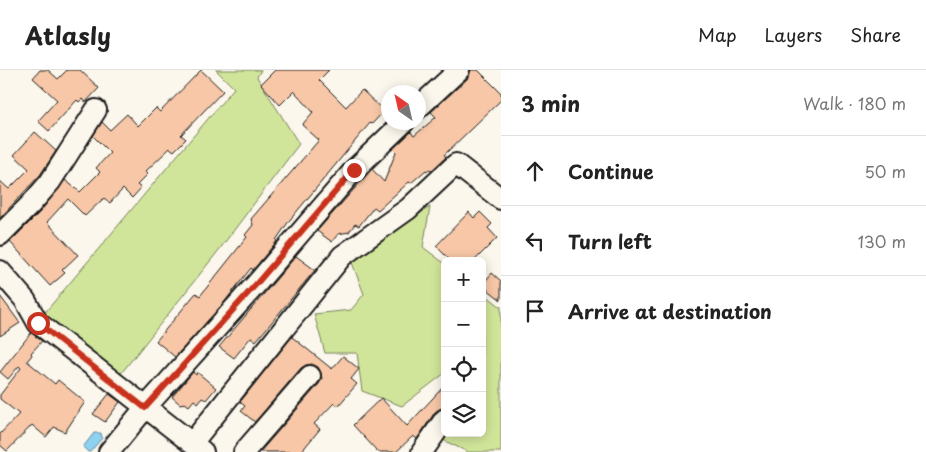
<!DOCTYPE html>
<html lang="en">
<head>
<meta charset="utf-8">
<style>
  :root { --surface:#fff; --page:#f6f6f6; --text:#222; --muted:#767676; --line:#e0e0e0 }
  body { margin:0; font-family:"Playpen Sans",sans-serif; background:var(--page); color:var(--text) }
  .controls { position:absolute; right:15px; bottom:15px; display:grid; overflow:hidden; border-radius:8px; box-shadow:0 2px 12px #0003 }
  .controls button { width:45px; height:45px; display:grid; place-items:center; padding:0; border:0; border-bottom:1px solid var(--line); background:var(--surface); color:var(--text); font:25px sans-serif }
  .compass { position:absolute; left:381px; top:15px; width:45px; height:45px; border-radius:50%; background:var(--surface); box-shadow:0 2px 12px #0003; rotate:326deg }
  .stop { position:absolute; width:15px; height:15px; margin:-11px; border:4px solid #c8321e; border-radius:50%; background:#fff }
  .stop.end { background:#c8321e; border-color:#fff; box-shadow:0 1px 5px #0008 }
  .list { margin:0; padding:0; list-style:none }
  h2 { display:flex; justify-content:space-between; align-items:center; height:65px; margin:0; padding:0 20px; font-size:21px }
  h2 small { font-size:16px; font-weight:400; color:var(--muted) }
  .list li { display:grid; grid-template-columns:32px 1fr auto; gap:15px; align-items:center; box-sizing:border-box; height:70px; padding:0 20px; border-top:1px solid var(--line) }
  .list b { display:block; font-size:19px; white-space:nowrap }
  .list em { font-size:16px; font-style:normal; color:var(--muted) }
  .icon { flex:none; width:28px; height:28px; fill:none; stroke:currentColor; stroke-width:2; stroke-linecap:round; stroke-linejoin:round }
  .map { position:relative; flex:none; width:501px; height:382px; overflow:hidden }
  header { display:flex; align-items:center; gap:30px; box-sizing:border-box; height:70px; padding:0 25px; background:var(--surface); border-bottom:1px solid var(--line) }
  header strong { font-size:24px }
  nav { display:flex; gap:28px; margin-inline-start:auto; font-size:18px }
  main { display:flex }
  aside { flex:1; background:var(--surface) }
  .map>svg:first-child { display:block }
  .green { fill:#d1e59a; stroke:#76805b }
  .water { fill:#8ed1f0; stroke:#60899b }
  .building { fill:#f7c7a7; stroke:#1c1c1c }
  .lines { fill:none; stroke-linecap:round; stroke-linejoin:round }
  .street-casing { stroke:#1c1c1c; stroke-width:24 }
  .street { stroke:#fbf7ec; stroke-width:20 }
  .route { stroke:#c8321e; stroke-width:6 }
</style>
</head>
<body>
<header>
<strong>Atlasly</strong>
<nav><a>Map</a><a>Layers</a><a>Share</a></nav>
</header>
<main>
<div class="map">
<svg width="501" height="382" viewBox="0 0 501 382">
  <rect width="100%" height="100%" fill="#fbf7ec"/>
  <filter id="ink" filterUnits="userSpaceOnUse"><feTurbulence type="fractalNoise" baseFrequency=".02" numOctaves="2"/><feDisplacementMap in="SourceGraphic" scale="10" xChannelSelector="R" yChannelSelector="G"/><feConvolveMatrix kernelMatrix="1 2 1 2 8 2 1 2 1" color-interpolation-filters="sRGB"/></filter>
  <g filter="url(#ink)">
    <path class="green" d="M216 0H261L257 7 299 74 219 180 119 306 42 246 234 18Z
      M430 137 423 177 445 194V303L402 336 362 321 357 283H325L314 244 351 240 364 224 351 190 386 164Z
      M482 222 501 237V382H468L439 368 445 363H482V309L486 303 482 301Z"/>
    <path class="water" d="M94 363H101L102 368 90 382H88L83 377Z"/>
    <path class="building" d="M40 0H48L58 9 67 0H80L99 18 86 32 82 29 79 32 77 30 49 61 38 51 57 30 33 8Z
      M201 0 223 21 181 65 186 69 174 81 170 78 145 102 148 104 137 115 141 118 132 128 123 119 110 133 104 128 85 146 68 129 47 152 78 185 62 200 65 203 50 216 10 172 40 142 65 110 80 122 100 102 96 98 110 83 93 66 102 52 110 60 127 44 138 56 156 38 160 42Z
      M275 0H329L319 10 346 37 362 20 384 41 372 54 370 53 289 151 276 170 277 171 253 200 251 198 222 235 175 287 156 271 196 223 200 226 247 167 245 165 253 155 251 149 319 70 302 55 313 42 294 21 280 35 261 14Z
      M471 0H478L501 23V30L444 85 446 87 431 101 430 99 426 101V100L411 113 409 112 378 140 374 137 359 156 355 154 349 162 338 164 332 172 317 161 372 99 384 112 396 82 393 79 411 62 414 66 436 47 431 42 467 9Z
      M35 62 56 81 40 105 0 148V111L9 119 29 99 14 85Z
      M469 142 474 148 480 142 492 154 488 158 497 168 474 191H451L436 176Z
      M296 186 315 200 256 271 251 267 234 288 219 277Z
      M492 203 501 211V230L482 215Z
      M0 226 20 253 0 266Z
      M31 263 42 271 31 283 32 285 27 291 55 314 58 310 85 332 65 362 54 357 46 367 32 355 7 381 0 375V364L19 344 0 329V325L21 298 19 296 8 309 0 302Z
      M292 267 332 299 343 286 359 299 351 309 357 314 338 336 334 333 314 354 320 359 301 382H260L319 314 322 309 321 303 318 297 312 294 306 295 301 298 255 352 241 341 245 336 240 332Z
      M193 302 196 305 197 302 216 318 206 330 202 328 198 333 194 330 189 336 185 333 180 334 172 327Z
      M445 315V337L440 339 435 342 417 369 413 366 396 382H378L353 355 381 328 407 356Z
      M109 324 120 332 105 352 93 344Z"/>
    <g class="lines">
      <defs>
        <path id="street" d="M418 38 459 0
          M0 165 31 134 50 112 96 40
          M0 201 25 230 38 253 203 382
          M192 373 342 186 408 139 456 94 501 129
          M109 382 145 338 258 212 354 100 404 52
          M244 382 310 306
          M422 382 445 349"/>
      </defs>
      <use href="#street" class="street-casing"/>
      <use href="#street" class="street"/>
    </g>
  </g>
  <g class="lines" filter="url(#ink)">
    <path class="route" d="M38 253 145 338 258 212 354 100"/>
  </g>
</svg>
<div class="controls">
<button>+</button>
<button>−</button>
<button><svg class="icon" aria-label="locate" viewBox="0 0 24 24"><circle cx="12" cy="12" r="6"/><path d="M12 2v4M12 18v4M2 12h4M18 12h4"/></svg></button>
<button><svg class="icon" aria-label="layers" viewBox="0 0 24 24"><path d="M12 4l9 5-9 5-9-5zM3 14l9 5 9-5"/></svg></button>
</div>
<svg class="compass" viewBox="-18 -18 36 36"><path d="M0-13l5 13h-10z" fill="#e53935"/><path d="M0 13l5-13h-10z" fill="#767676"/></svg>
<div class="stop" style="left:38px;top:253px"></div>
<div class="stop end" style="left:354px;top:100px"></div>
</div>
<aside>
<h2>3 min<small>Walk · 180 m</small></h2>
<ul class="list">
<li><svg class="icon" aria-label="ahead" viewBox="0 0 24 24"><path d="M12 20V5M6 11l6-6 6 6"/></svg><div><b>Continue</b></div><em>50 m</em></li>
<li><svg class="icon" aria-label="left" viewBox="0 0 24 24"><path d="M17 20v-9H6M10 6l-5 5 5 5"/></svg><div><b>Turn left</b></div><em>130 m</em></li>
<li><svg class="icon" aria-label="arrive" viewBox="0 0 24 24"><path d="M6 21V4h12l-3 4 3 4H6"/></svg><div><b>Arrive at destination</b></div></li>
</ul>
</aside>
</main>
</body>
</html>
